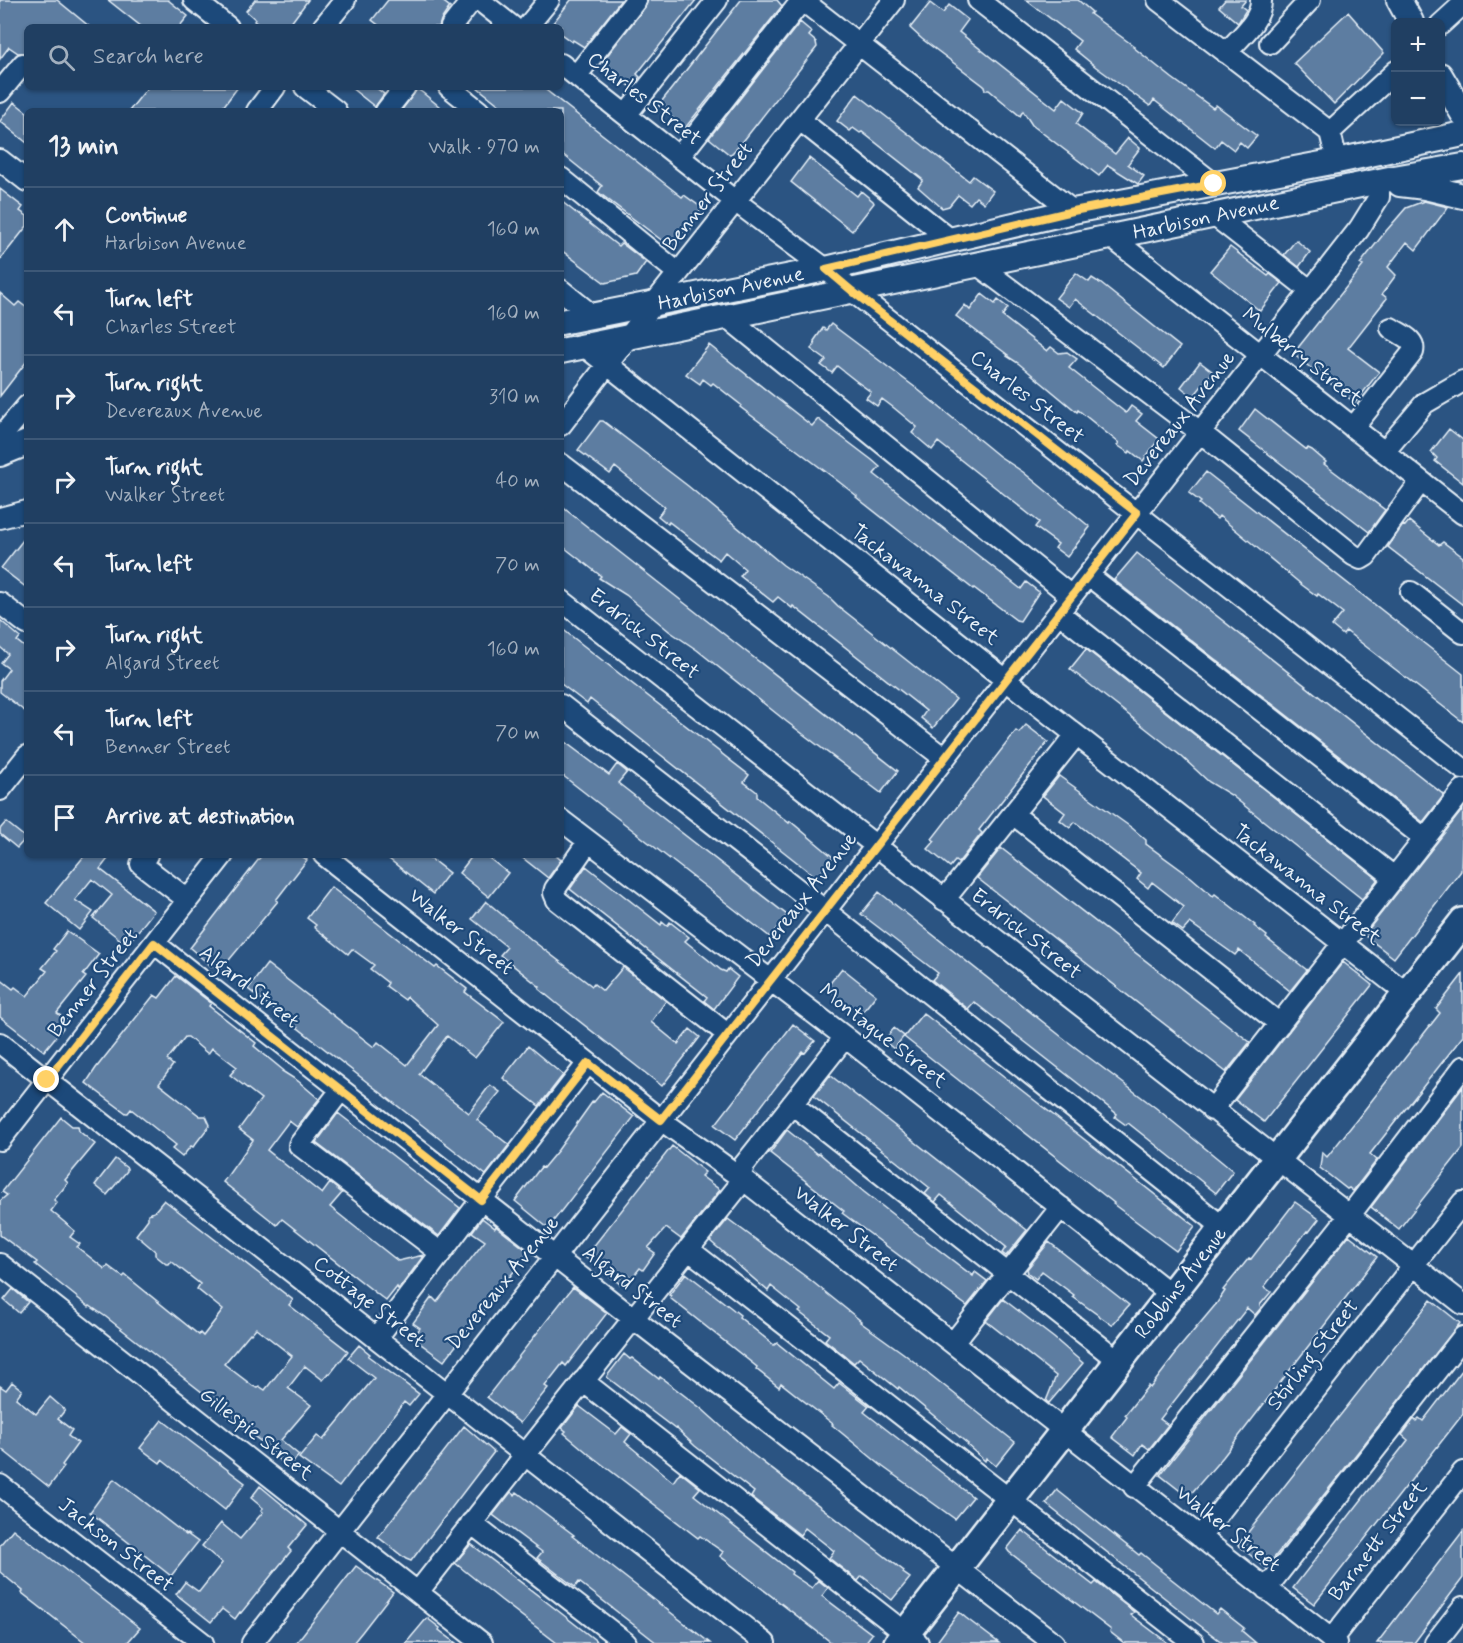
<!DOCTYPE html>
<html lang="en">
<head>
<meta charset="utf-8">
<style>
  :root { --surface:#203f62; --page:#2d4a6b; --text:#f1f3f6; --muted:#a2afbe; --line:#3d5877 }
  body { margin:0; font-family:Mynerve,sans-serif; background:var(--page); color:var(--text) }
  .controls { position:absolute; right:18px; top:18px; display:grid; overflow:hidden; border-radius:9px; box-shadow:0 2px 4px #0004 }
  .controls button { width:54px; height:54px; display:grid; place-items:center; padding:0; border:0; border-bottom:2px solid var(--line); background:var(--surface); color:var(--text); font:30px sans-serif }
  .stop { position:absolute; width:18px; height:18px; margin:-14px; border:4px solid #ffd166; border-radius:50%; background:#fff }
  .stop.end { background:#ffd166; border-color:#fff; box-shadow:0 2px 6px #0008 }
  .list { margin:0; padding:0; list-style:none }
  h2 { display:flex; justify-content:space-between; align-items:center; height:78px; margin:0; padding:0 24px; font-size:26px }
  h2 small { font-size:20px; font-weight:400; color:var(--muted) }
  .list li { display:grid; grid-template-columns:39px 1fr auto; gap:18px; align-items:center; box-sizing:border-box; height:84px; padding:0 24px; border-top:2px solid var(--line) }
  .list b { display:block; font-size:22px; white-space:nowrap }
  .list p { margin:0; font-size:20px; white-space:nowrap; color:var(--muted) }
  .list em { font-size:20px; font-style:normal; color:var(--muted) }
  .icon { flex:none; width:33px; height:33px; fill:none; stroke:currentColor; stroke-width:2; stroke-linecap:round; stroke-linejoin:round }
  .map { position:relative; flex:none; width:1463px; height:1643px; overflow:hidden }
  .search { position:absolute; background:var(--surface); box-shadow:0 2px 4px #0004; left:24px; top:24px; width:540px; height:66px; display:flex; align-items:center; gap:15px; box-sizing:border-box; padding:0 21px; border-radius:9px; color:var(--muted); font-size:22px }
  .panel { position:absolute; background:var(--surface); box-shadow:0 2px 4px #0004; left:24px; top:108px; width:540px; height:750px; border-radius:9px }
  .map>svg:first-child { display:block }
  .building { fill:#5d7da1; stroke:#e8f1f8; stroke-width:1.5; fill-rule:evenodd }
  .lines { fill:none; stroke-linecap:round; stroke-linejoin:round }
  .minor-casing { stroke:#e8f1f8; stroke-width:24 }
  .major-casing { stroke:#e8f1f8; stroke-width:28 }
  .highway-casing { stroke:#e8f1f8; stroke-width:32 }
  .minor { stroke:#1f4a7a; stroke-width:20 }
  .major { stroke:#1f4a7a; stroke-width:24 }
  .highway { stroke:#1f4a7a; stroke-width:27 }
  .route { stroke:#ffd166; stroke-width:8 }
  .labels { text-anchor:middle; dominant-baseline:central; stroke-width:4.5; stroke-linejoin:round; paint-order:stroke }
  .street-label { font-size:21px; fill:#e8f1f8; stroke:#1f4a7a }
</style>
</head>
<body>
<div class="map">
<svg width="1463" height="1643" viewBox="0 0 1463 1643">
  <rect width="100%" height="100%" fill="#2b5482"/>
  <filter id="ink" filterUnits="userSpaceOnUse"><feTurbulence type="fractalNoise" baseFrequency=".0167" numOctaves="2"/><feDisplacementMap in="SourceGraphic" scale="12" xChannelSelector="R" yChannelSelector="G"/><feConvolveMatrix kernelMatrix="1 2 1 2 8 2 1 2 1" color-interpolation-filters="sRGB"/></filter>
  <g filter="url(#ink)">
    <path class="building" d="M0 0H57L90 27H27V53H18L9 47 0 59Z
      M108 0H168L188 16 179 27H142Z
      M255 0H308L288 27H262L254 21 255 19 246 11Z
      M388 0H441L450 7 441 20 439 27H381L372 20Z
      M571 0H621L584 47 573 40 572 42 561 34V27H553L555 25 553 23Z
      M648 0H696L637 74 640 77 631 87 602 62 645 7Z
      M741 0H777L782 6 685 128 658 106Z
      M1026 0H1078L1092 12 1090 14 1134 46 1133 47 1172 78 1213 108 1216 105 1257 136 1247 148 1240 142 1234 150 1221 140 1215 148 1154 100 1150 106 1096 67 1074 49 1080 41Z
      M1225 0H1246L1241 6 1246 10 1238 23 1219 7Z
      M930 3 943 13 949 5 968 20 959 32 1056 109 1064 98 1083 113 1076 124 1115 154 1128 138 1140 148 1128 164 1144 176 1138 184 1108 165 1099 176 1032 125 1023 111 1020 116 989 90H985L984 86 922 39 910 28Z
      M1348 12 1384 53 1334 104 1294 63Z
      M800 22 812 32 809 36 816 42 817 47 741 144 730 155 709 138Z
      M148 87H238L220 111H129Z
      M350 87H375L384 94 375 107Z
      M477 87H542L673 190 682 197 684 195 702 208 694 222 695 223 684 238 683 236 675 247 672 248 598 192 602 186 561 153V111H507Z
      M417 89 423 93 445 111H401Z
      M857 94 969 181 973 176 993 191 984 203 976 197 970 204 958 195 949 206 942 208 918 187 923 180 862 132 860 133 853 128 850 131 837 121Z
      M14 102 27 112V143L0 121Z
      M809 158 857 196 861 191 873 201 874 203 852 231 791 182Z
      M0 189 23 207 20 211 27 216V226L0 260Z
      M561 201 618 246 621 243 646 262 636 276 605 283 561 250Z
      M1424 201 1448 207 1416 250 1407 242 1388 267 1396 275 1382 294 1387 298 1348 348 1379 372 1355 403 1293 354 1363 266 1360 264 1386 231 1406 208Z
      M1296 240 1310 252 1299 267 1284 255Z
      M1230 247 1268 276 1270 274 1282 283 1260 311 1210 271Z
      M1076 273 1089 282 1092 278 1100 283 1180 347 1164 368 1075 299 1069 307 1056 298Z
      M0 293 15 306 19 302 27 308V361L0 396Z
      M982 294 995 304 998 300 1008 308 1002 316 1047 351 1051 347 1059 353 1067 352 1077 359 1069 368 1126 413 1131 406 1142 414 1136 421 1159 439 1143 461 1130 451 1129 453 1117 445 1119 443 1078 410 1077 412 1018 363 1007 356 1008 355 956 316 965 305 970 310Z
      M831 324 916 388 999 456 1023 472 1090 527 1067 557 1055 548 1058 544 1035 527 1039 522 938 442 932 450 912 433 917 427 894 408 882 399 877 406 866 398 871 392 856 381 837 366 832 373 821 365 826 360 811 349 815 345 814 341 823 328 826 330Z
      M709 345 812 426 818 419 872 460 880 467 874 474 1021 589 1026 582 1039 592 1020 621 1016 620 974 588 973 589 856 497 857 496 834 478 740 407 741 405 713 383 711 385 703 379 700 384 686 374Z
      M1200 362 1213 372 1193 397 1181 387Z
      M1255 409 1307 450 1308 448 1312 450 1326 462 1324 464 1385 510 1369 532 1239 431Z
      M600 421H603L688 486 783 565 829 597 838 606 956 699 933 728 921 718 926 711 793 606 792 608 778 597 773 602 740 576 745 569 725 552 719 560 669 522 668 524 658 516 665 507 615 467 610 474 578 450Z
      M1449 429 1463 440V483L1435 461 1437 458 1431 452Z
      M1206 472 1463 674V722L1346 631 1343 635 1332 626 1343 613 1318 594 1317 596 1302 585 1219 516 1217 519 1199 504 1201 502 1189 493Z
      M561 506 898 771 881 793 787 722 697 650 669 631 626 595 599 578 601 576 561 545Z
      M1409 521 1439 545 1443 542 1463 557V605L1388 547 1403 525 1405 526Z
      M27 535V588L1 568Z
      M1137 553 1444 795 1423 822 1114 580Z
      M0 620 20 637 17 641 27 649V713L0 692V681L9 669 1 663 8 654 0 647Z
      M561 628 749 775 744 782 757 792V797L789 823 790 821 833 857 817 878 595 703 590 699 587 704 561 684Z
      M1086 649 1378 879 1362 899 1231 795 1209 782 1181 756 1070 669Z
      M1026 725 1048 742 979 830 982 833 958 863 955 861 950 867 928 849 935 841 932 839 1016 731 1019 733Z
      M561 739 609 775 617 764 627 772 618 783 787 915 770 937 562 775Z
      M1059 776 1132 828 1146 840V844L1191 877 1213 896 1215 894 1255 925 1254 926 1267 936 1266 938 1307 970 1290 991 1239 950 1235 955 1190 923 1183 931 1172 923 1184 907 1152 882 1148 888 1137 879 1141 873 1075 822 1070 828 1060 820 1065 813 1043 796Z
      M1463 809 1461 871 1394 958 1364 935Z
      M6 822 26 838 17 848 0 834V829Z
      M1001 848 1250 1042 1226 1072 977 878Z
      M85 855H111L100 869 154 911 127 945 93 918 112 895 92 879 75 900 93 912 79 930 46 903Z
      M262 855H300L307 860 276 900 278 901 220 971 212 965 211 966 190 948Z
      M384 855H426L449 873 433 894Z
      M473 855H485L508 873 489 897 459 873Z
      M519 855H555L561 860 548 878Z
      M586 866 661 925 662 922 667 926 670 922 689 937 685 941 721 970 726 972 728 969 738 977 714 1009 704 1001 707 997 570 889Z
      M331 887 435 968 437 966 467 989 465 992 504 1022 475 1058 447 1036 419 1074 469 1113 490 1085 500 1092 477 1120 509 1145 486 1175 248 989 267 964 374 1047 378 1042 407 1065 438 1025 407 997 405 1000 386 986 388 983 370 969 374 965 352 949 348 954 314 927 316 925 307 918Z
      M879 892 1067 1041 1156 1108 1233 1171 1216 1193 1128 1123 1126 1125 1115 1117 1117 1114 974 1002 968 1009 932 980 938 973 861 914Z
      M486 901 533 941 592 986 594 984 603 991 623 967 666 1001 651 1022 678 1044 690 1029 700 1037 662 1086 556 1003 539 989 540 987 500 955 507 947 472 919Z
      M67 931 99 954 83 975 86 977 57 1013 66 1020 61 1027 63 1028 44 1051 0 1017V979L13 989 15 987 27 996 47 971 42 968 56 951 53 949Z
      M1343 962 1372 985 1264 1122 1235 1100Z
      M842 968 876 995 861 1014 848 1004 847 1006 827 987Z
      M1463 974V1036L1370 1154 1377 1160 1353 1191 1349 1188 1347 1189 1320 1168 1322 1152 1327 1157 1355 1122 1440 1013 1436 1009Z
      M176 976 211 1003 209 1006 256 1043 254 1046 283 1070 282 1071 298 1081 319 1099 297 1127 289 1121 267 1150 322 1194 330 1183 342 1193 330 1207 398 1261 424 1255 402 1285 398 1289 397 1287 386 1301 282 1219 277 1225 223 1182 253 1140 239 1129 261 1099 230 1075 237 1067 212 1048 208 1054 188 1037H185L167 1060 173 1065 159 1084 200 1116H206L210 1125 193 1147 191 1146 182 1157 172 1149 176 1145 131 1109 128 1113H126L86 1083 96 1068 154 995 159 998Z
      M923 1013 1195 1226 1176 1251 1113 1204 1114 1203 904 1037Z
      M793 1024 815 1041 805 1053 803 1052 735 1140 715 1125Z
      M894 1028 904 1036 894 1049 884 1041Z
      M528 1046 563 1075 539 1106 503 1078Z
      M830 1075 1027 1230 1006 1256 1002 1253 1006 1247 941 1195 935 1202 925 1194 930 1188 814 1096Z
      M1463 1087V1148L1399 1229 1371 1207Z
      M602 1092 634 1117 548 1228 515 1201 541 1167 543 1168 558 1150 593 1101 594 1102Z
      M338 1113 460 1208 439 1236 316 1143Z
      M61 1117 72 1126H78L79 1131 95 1144 65 1180 68 1183 54 1200 57 1203 51 1211 75 1231 70 1237 80 1244 77 1247 105 1269 108 1266 123 1277 125 1275 199 1335 200 1333 203 1336 223 1310 197 1289 200 1284 171 1261 169 1264H166L155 1255V1251L136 1235 148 1219V1214L154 1212 164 1200 293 1300 289 1305 348 1351 330 1374 329 1373 323 1380 305 1366 288 1388 311 1405 281 1440 299 1455 289 1467 272 1455 275 1452 223 1413 216 1406 217 1404 106 1317 90 1306 89 1307 69 1291 35 1264 37 1262 0 1235V1201L7 1195 2 1192ZM256 1328 292 1356 265 1390 259 1386 258 1388 253 1386 224 1364 250 1333 251 1334Z
      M787 1130 817 1154 819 1153 864 1192 914 1231 973 1276 975 1272 987 1281 967 1306 842 1213 844 1211 770 1153Z
      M672 1146 705 1172 701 1176 720 1190 681 1239 666 1228 648 1248 655 1253 643 1270 640 1268 632 1278 628 1275 620 1284 585 1257Z
      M115 1159 127 1168V1171L107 1195 95 1185Z
      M1295 1202 1319 1219 1309 1232 1307 1231 1264 1287 1271 1292 1260 1305 1261 1308 1255 1315 1247 1308 1160 1419 1168 1425 1149 1449 1142 1444 1135 1455 1112 1437 1127 1417 1125 1415 1148 1386 1150 1388 1176 1354 1175 1353 1217 1303 1225 1291 1223 1290 1249 1258 1251 1259Z
      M482 1218 495 1228 496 1226 498 1228 529 1252 444 1361 413 1338 420 1328 413 1323 432 1297 437 1302 485 1241 472 1232Z
      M728 1219 809 1279 861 1321 860 1322 903 1353 1015 1442 996 1466 986 1458 985 1461 967 1445 968 1444 899 1387 898 1389 859 1358 854 1363 825 1340 829 1335 799 1312 801 1310 771 1286 768 1291 710 1241Z
      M1349 1235 1377 1257 1223 1457 1188 1497 1160 1475Z
      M1049 1242 1129 1305 1112 1325 1073 1297 1074 1295 1042 1271 1036 1279 1028 1273 1027 1269Z
      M686 1273 730 1307 740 1315 739 1317 774 1345 777 1343 834 1389 839 1383 869 1406 864 1412 973 1497 955 1519 883 1467 832 1425 833 1424 781 1383 779 1387 756 1369 757 1367 670 1298 671 1296 669 1295Z
      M573 1287 607 1313 566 1366 563 1363 545 1386 548 1388 520 1423 487 1397Z
      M13 1289 28 1302 19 1313 4 1300Z
      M1003 1299 1054 1338 1083 1363 1049 1403 1046 1401 1056 1376 986 1321Z
      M1431 1300 1460 1323 1266 1568 1238 1545Z
      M359 1345 370 1354 368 1356 419 1394 409 1406 404 1402 339 1487 299 1458 317 1436 323 1440 374 1378 348 1358Z
      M624 1354 630 1359 632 1358 659 1379 660 1377 702 1409 752 1454 904 1571 903 1573 910 1578 892 1600 862 1576 858 1581 829 1558 834 1551 805 1528 800 1535 751 1497 754 1492 695 1446 676 1428 675 1429 608 1378 607 1376Z
      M1463 1369V1414L1314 1604 1293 1588 1408 1440 1402 1435 1414 1419 1416 1421 1419 1418 1423 1421Z
      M12 1382 22 1390 16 1398 36 1414 50 1397 65 1410 58 1419 72 1430 68 1436 78 1443 62 1465 64 1467 49 1487 0 1448V1386L6 1390Z
      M579 1406 616 1434 622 1427 631 1434 625 1442 673 1482 680 1472 700 1488 694 1495 792 1572 791 1574 812 1588 818 1580 828 1588 822 1596 872 1634 865 1643H832L720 1556 723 1552 700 1536 698 1538 590 1455 564 1433 566 1431 562 1428Z
      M162 1420 245 1483 225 1510 162 1460 160 1463 140 1448Z
      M464 1426 494 1452 411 1561 406 1559 378 1537Z
      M114 1479 186 1535 187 1534 198 1542 171 1576 90 1512Z
      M260 1486 307 1525 288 1548 291 1551 241 1613 240 1612 235 1619 222 1609 211 1622 176 1594 185 1582 199 1592 222 1563 202 1546 221 1523 240 1539 263 1512 261 1510 263 1508 251 1498Z
      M1057 1490 1139 1555 1141 1553 1161 1569 1160 1570 1216 1614 1220 1609 1244 1628 1242 1631 1256 1643H1223L1190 1618 1046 1504Z
      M511 1492 515 1495 517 1492 574 1535 572 1536 710 1643H657L579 1582 575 1587 537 1558 542 1552 493 1515Z
      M13 1529 140 1628 127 1643H86L22 1593 23 1591 0 1572V1545Z
      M1022 1530 1093 1585 1096 1582 1134 1612 1131 1615 1168 1643H1124L1110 1632 1111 1630 1009 1552 1007 1549Z
      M1463 1531V1578L1417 1639 1414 1643H1377Z
      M471 1544 557 1610 599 1643H557L501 1600 455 1563Z
      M356 1566 393 1592 362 1632 353 1643H296Z
      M959 1612 966 1618 999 1643H936Z
      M427 1618 440 1628 439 1630 456 1643H406Z"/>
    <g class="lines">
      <defs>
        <path id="minor" d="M194 0 228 27
          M479 0 513 27
          M802 0 1073 211
          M978 0 1214 184
          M1158 0 1330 132 1337 161
          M1440 25 1463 4
          M323 27 345 0
          M451 27 472 0
          M527 27 549 0
          M1270 43 1310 0
          M1226 53C1239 38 1262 20 1261 0
          M561 64 735 201 826 269 852 291 1463 769
          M576 76 636 0
          M305 87 336 111
          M449 87 479 111
          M0 92 23 64
          M257 111 275 87
          M386 111 405 87
          M626 115 717 0
          M800 120 951 240
          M1330 132 1396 71
          M679 157 802 0
          M0 160 27 181
          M561 178 678 273
          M1215 216 1311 291
          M1111 237 1463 514
          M978 265 1200 432 1353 555 1361 559 1366 556 1421 481
          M561 290 593 316
          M727 317 1071 596
          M584 346 1006 680 1406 993
          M561 425 653 305 894 0
          M1353 428 1413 352C1416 339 1401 335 1391 328
          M0 438 27 406
          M1384 452 1425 403 1463 381
          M561 464 944 758
          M0 518 27 511
          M1088 575 1424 838
          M1411 592 1463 633
          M561 600 1463 1304
          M0 603 27 624
          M1059 613 1394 877
          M561 705 824 910 1224 1228
          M0 790 27 756
          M1013 814 1280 1024
          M561 820 845 1037 1172 1295
          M588 842 555 889 554 893 557 900 727 1034
          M147 855 141 864 188 900
          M324 855 661 1120 740 1177 1336 1643
          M944 900 1076 735
          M154 943 634 1319 1054 1643
          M0 1043 765 1643
          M341 1090 299 1145 441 1253
          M792 1104 1120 1362
          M1212 1110 1463 790
          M0 1140 223 855
          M688 1249 1194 1643
          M0 1264 482 1643
          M377 1338 481 1200 588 1063
          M953 1343 1061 1207
          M583 1381 918 1643
          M0 1485 203 1643
          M1134 1487 1350 1215 1463 1067
          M471 1523 626 1643
          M1200 1537 1463 1202
          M1266 1589 1463 1337
          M418 1592 525 1455 737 1188 744 1165 845 1037
          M1331 1640 1463 1472
          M252 1643 1359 229 1379 197V182
          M1435 1643 1463 1607"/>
        <path id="major" d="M1399 0 1411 22
          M1440 75 1463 114
          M1400 184 1425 187 1463 196
          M561 322 826 269 1073 211 1337 161 1463 134
          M561 351 1394 178 1463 166
          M0 454 27 443"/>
        <path id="highway" d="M898 1643 1463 922"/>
      </defs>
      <use href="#minor" class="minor-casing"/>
      <use href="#major" class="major-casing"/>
      <use href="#highway" class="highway-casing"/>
      <use href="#minor" class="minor"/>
      <use href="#major" class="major"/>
      <use href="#highway" class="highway"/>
    </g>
  </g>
  <g class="lines" filter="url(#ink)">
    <path class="route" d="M47 1080 154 943 481 1200 588 1063 661 1120 1137 513 852 291 826 269 1073 211 1214 184"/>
  </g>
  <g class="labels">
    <g class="street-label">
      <text transform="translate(644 99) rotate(38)">Charles Street</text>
      <text transform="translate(708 197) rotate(-52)">Benner Street</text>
      <text transform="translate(1206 218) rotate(-12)">Harbison Avenue</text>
      <text transform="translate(731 289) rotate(-12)">Harbison Avenue</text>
      <text transform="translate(1302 357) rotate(38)">Mulberry Street</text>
      <text transform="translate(1027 397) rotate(38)">Charles Street</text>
      <text transform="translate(1180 419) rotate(-52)">Devereaux Avenue</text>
      <text transform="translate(925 585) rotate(38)">Tackawanna Street</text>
      <text transform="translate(644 634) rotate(38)">Erdrick Street</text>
      <text transform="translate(1307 885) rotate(38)">Tackawanna Street</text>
      <text transform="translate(802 900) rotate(-52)">Devereaux Avenue</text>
      <text transform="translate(461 932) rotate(38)">Walker Street</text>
      <text transform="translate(1026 934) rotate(38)">Erdrick Street</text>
      <text transform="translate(93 983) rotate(-52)">Benner Street</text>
      <text transform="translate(249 987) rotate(38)">Algard Street</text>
      <text transform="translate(883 1036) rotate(38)">Montague Street</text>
      <text transform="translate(846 1229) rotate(38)">Walker Street</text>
      <text transform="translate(503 1283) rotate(-51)">Devereaux Avenue</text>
      <text transform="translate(1181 1283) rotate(-52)">Robbins Avenue</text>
      <text transform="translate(632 1287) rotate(38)">Algard Street</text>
      <text transform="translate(369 1302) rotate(38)">Cottage Street</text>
      <text transform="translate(1313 1355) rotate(-52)">Stirling Street</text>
      <text transform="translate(256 1434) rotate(38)">Gillespie Street</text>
      <text transform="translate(1228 1529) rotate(38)">Walker Street</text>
      <text transform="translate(1378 1541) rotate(-52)">Barnett Street</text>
      <text transform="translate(116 1545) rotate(38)">Jackson Street</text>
    </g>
  </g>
</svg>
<div class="controls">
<button>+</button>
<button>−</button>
</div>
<div class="stop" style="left:1214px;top:184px"></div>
<div class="stop end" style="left:47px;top:1080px"></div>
<div class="search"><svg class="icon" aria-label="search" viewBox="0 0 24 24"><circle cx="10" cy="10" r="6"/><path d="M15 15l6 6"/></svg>Search here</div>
<section class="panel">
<h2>13 min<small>Walk · 970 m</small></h2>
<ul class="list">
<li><svg class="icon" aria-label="ahead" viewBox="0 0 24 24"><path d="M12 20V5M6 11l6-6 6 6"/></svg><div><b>Continue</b><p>Harbison Avenue</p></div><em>160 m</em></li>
<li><svg class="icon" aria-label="left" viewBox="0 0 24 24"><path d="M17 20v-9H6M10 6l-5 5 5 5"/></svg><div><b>Turn left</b><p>Charles Street</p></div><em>160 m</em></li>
<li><svg class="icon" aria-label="right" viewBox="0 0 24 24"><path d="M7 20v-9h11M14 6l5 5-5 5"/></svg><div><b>Turn right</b><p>Devereaux Avenue</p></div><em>310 m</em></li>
<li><svg class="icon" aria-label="right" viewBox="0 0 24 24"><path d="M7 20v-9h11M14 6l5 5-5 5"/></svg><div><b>Turn right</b><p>Walker Street</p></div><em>40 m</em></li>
<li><svg class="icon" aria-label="left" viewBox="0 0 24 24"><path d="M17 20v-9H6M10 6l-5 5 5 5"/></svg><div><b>Turn left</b></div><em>70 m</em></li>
<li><svg class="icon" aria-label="right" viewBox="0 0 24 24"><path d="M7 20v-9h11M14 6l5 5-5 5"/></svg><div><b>Turn right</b><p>Algard Street</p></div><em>160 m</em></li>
<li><svg class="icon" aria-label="left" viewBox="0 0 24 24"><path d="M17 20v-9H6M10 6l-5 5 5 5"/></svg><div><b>Turn left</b><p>Benner Street</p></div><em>70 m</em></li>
<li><svg class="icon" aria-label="arrive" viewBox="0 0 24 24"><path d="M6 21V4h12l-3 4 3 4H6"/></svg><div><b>Arrive at destination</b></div></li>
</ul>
</section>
</div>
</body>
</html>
